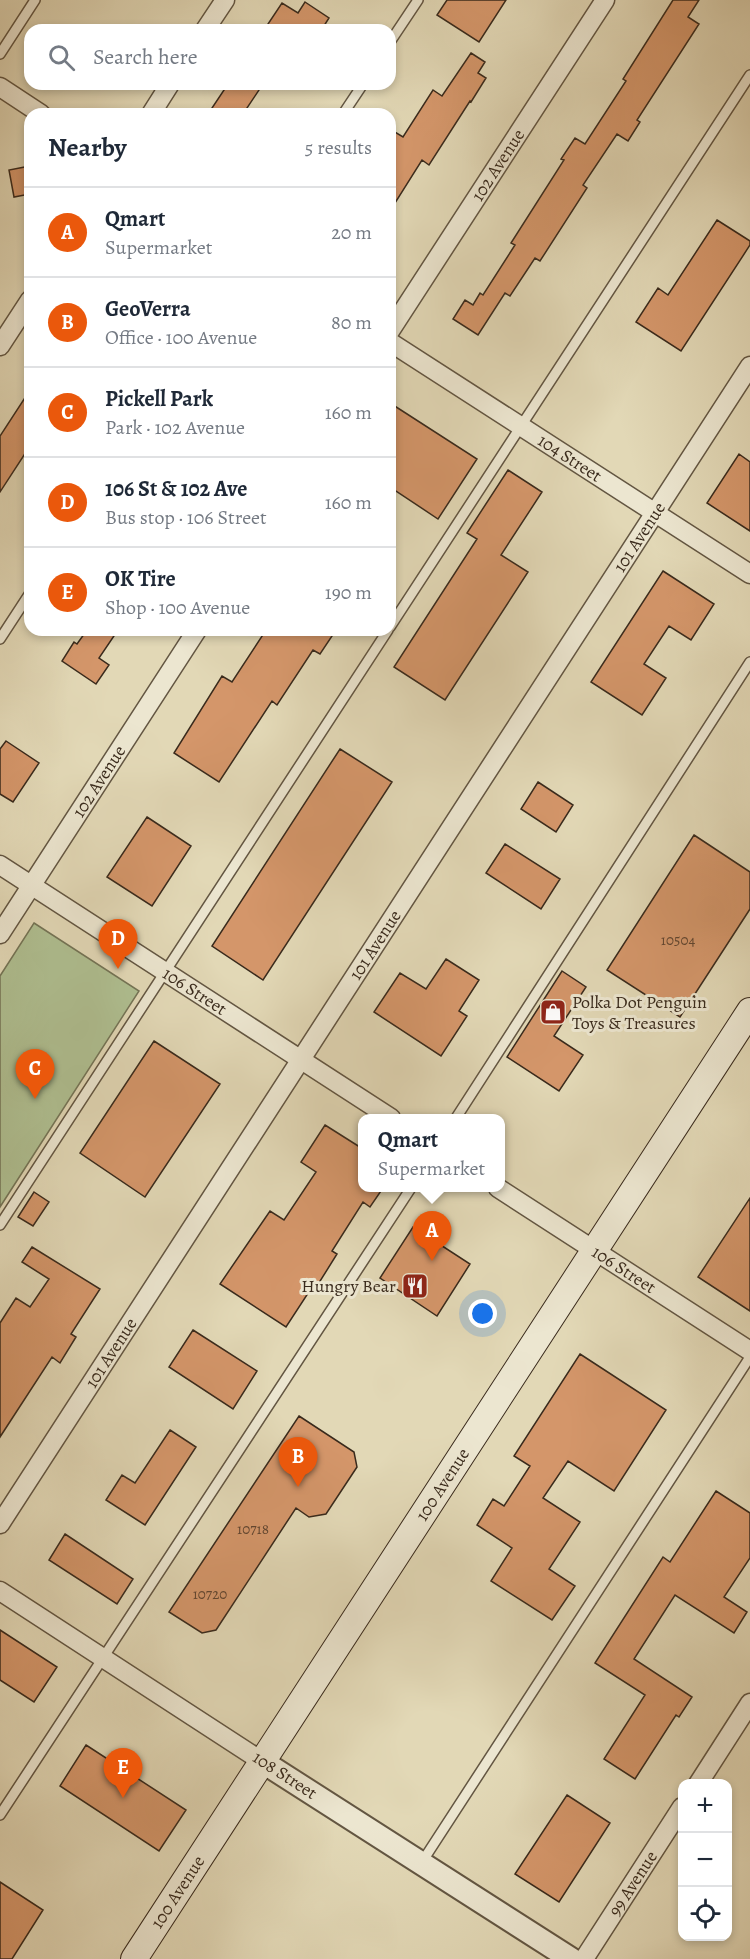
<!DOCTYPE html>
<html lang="en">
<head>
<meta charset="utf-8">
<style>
  :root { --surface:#fff; --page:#f2f2f3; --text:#1f2937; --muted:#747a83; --line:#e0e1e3; --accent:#ea580c }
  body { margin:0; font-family:Alegreya,serif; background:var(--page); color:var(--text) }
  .controls { position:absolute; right:18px; bottom:18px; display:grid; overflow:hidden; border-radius:12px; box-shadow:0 3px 9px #0003 }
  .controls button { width:54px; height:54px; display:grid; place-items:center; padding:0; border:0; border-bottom:2px solid var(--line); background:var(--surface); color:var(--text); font:30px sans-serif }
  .you { position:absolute; left:483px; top:1314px; width:21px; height:21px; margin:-15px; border:4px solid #fff; border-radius:50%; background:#1a73e8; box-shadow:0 0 0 9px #1a73e833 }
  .badge { display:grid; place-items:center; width:39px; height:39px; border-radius:50%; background:var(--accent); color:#fff; font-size:20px; font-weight:700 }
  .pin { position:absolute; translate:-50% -50px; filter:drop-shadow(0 2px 3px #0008) }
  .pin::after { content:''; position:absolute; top:32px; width:21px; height:18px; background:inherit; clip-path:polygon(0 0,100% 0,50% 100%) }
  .popup { position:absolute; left:358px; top:1114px; width:147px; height:78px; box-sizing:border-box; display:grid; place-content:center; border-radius:12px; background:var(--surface); filter:drop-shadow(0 2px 4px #0005); font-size:20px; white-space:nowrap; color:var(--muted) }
  .popup b { font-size:22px; color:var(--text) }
  .popup::after { content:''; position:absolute; left:50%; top:100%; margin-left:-12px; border:12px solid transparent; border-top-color:var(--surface) }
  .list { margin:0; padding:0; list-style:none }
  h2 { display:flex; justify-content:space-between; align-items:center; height:78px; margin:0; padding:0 24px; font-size:26px }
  h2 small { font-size:20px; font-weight:400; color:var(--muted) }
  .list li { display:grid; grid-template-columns:39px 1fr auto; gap:18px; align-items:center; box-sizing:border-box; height:90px; padding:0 24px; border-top:2px solid var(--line) }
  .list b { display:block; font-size:22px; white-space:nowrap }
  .list p { margin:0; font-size:20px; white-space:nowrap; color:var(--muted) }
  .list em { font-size:20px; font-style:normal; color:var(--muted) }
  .icon { flex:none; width:33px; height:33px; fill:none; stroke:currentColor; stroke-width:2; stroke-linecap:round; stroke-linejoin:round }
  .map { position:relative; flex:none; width:750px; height:1959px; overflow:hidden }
  .search { position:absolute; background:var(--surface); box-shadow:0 3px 9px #0003; left:24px; top:24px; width:372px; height:66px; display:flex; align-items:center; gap:15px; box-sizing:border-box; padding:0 21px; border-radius:18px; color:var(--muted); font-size:22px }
  .panel { position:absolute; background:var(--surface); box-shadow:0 3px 9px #0003; left:24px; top:108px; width:372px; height:528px; border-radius:18px }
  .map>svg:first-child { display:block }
  .green { fill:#afbf91; stroke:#747456; stroke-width:1.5 }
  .building { fill:#d4966a; stroke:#392a1c; stroke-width:1.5 }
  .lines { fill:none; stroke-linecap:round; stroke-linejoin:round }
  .service-casing { stroke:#635642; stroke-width:12 }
  .minor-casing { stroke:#635642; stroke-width:21 }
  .tertiary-casing { stroke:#635642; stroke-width:26 }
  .secondary-casing { stroke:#392a1c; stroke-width:28 }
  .service { stroke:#ece6d0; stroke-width:9 }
  .minor { stroke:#ece6d0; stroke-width:18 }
  .tertiary { stroke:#ece6d0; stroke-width:22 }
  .secondary { stroke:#ece6d0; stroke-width:26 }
  .labels { text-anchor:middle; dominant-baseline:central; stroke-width:6; stroke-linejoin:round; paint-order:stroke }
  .number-label { font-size:15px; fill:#604530 }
  .street-label { font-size:18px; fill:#392a1c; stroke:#ece6d0 }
  .poi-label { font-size:18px; fill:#392a1c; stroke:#ece6d0; text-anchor:start }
</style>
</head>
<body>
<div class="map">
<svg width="750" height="1959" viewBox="0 0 750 1959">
  <rect width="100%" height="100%" fill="#e2d8b6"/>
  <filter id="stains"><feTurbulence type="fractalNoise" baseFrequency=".00333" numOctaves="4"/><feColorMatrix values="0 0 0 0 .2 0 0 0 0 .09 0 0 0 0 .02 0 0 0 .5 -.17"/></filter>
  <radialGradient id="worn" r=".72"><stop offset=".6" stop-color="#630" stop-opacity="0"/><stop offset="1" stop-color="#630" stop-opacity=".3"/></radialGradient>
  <path class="green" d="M34 923 139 991 0 1207V976Z"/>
  <path class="building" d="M447 0H506L479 42 437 15Z
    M673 0H699L688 17 699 24 637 120 640 122 628 141 617 134 583 185 587 188 540 261 535 258 510 296 505 293 478 335 453 319 465 300 473 305 480 293 483 295 515 245 511 243 564 160 561 159 575 138 585 144 626 81 623 79Z
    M305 2 329 18 322 29 324 30H264L282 3 298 13Z
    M471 53 485 62 478 73 486 78 471 102 470 101 429 165 422 160 390 211V129L403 137 433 90 442 96Z
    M228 84H263L243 114H208Z
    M30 166V194L14 197 9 170Z
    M717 220 750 241V245L681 351 636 322 658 288 668 295Z
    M30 390V446L0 492V436Z
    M390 403 477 459 438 519 390 487Z
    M739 454 750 462V531L707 503Z
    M508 470 542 492 501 555 528 572 445 700 394 667 477 539 467 533Z
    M663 571 714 604 691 640 669 626 644 664 666 678 642 715 591 682Z
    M87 630H118L99 658 109 665 96 684 62 661 74 642 77 644Z
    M266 630H336L320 654 313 650 277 705 272 701 219 782 174 753 222 676 232 682Z
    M6 741 39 763 13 802 0 794V749Z
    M340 749 392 782 263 980 212 946Z
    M538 782 573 805 556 832 521 809Z
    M147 817 191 846 152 906 107 877Z
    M694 835 750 872V909L680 1017 607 970Z
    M505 844 560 879 541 909 486 873Z
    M446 959 479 980 459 1011 467 1016 441 1056 374 1012 400 973 426 989Z
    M562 971 586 987 554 1036 583 1055 559 1091 507 1057Z
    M154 1041 220 1084 145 1197 80 1153Z
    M325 1125 363 1149V1188H383L370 1207 363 1202 332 1251 337 1254 317 1286 314 1284 286 1327 220 1284 270 1211 284 1220 316 1172 301 1162Z
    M34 1192 49 1202 33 1226 18 1217Z
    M750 1198V1311L698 1277Z
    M413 1227 470 1264 437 1316 380 1278Z
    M32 1247 100 1289 71 1334 76 1337 60 1363 52 1357 0 1437V1323L16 1298 30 1307 49 1279 22 1262Z
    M193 1330 257 1371 233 1409 169 1367Z
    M580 1354 666 1410 614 1491 568 1461 543 1498 580 1522 549 1569 575 1586 552 1620 491 1581 512 1548 477 1525 493 1499 504 1506 530 1466 514 1456Z
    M299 1416 354 1452 357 1467 326 1514 309 1517 296 1508 216 1630 202 1633 169 1612Z
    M170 1430 196 1447 145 1525 106 1500 122 1475 135 1483Z
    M716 1491 750 1513V1558L724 1597 747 1612 734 1633 675 1595 634 1659 692 1697 679 1717 676 1715 635 1779 604 1759 645 1695 595 1663 663 1557 670 1562Z
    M65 1534 133 1579 117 1604 49 1560Z
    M0 1630 57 1667 34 1702 0 1680Z
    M86 1745 186 1810 159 1851 60 1786Z
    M567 1795 610 1823 559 1902 515 1874Z
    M0 1882 43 1910 12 1959H0Z"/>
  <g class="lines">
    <defs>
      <path id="service" d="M390 42 418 0
        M0 54 35 0
        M343 114 363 84
        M390 627 750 75
        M0 639 30 593
        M456 1118 750 662
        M0 1225 388 630
        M0 1815 411 1188
        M422 1862 750 1357"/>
      <g id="minor">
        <path d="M205 30 225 0"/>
        <path d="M0 87 41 114"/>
        <path d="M151 114 170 84"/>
        <path id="s1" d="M390 331 605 0"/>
        <path id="s2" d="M390 342 750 574"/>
        <path d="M0 346 30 300"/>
        <path id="s3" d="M0 865 391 1118"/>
        <path id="s4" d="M0 934 197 630"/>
        <path id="s5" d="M498 1188 750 1351"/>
        <path id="s6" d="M0 1524 750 366"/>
        <path d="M0 1591 263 1762"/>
        <path d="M698 1784 750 1703"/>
        <path id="s7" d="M584 1959 682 1807"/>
      </g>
      <path id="tertiary" d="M263 1762 571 1959"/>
      <g id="secondary">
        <path id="s8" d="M134 1959 750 1011"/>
      </g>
    </defs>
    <use href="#service" class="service-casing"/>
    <use href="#minor" class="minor-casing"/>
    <use href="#tertiary" class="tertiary-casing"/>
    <use href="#secondary" class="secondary-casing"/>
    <use href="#service" class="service"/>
    <use href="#minor" class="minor"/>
    <use href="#tertiary" class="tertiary"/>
    <use href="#secondary" class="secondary"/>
  </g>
  <defs>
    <symbol id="shop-square" viewBox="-11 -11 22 22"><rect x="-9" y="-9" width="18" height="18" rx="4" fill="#8f2418" stroke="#ece6d0"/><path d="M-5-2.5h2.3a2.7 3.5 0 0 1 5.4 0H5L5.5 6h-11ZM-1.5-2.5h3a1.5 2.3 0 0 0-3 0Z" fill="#fff"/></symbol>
    <symbol id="restaurant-square" viewBox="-11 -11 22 22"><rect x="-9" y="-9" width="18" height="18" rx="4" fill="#8f2418" stroke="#ece6d0"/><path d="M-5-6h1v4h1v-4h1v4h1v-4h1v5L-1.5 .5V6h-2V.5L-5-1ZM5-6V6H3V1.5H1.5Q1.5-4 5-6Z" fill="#fff"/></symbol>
  </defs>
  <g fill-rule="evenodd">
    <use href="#shop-square" x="538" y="997" width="30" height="30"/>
    <use href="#restaurant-square" x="400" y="1271" width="30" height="30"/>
  </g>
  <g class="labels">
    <g class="number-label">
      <text x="678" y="940">10504</text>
      <text x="253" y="1529">10718</text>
      <text x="210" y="1594">10720</text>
    </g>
    <g class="street-label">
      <text stroke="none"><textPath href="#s1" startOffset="198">102 Avenue</textPath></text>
      <text stroke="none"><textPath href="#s2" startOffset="214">104 Street</textPath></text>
      <text stroke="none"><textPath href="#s6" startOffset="1176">101 Avenue</textPath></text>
      <text stroke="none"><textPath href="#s4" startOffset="182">102 Avenue</textPath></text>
      <text stroke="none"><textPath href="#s6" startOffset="690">101 Avenue</textPath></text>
      <text stroke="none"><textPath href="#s3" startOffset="232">106 Street</textPath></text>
      <text stroke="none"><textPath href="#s5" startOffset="150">106 Street</textPath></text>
      <text stroke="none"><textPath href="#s6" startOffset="204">101 Avenue</textPath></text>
      <text stroke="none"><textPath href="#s8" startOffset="566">100 Avenue</textPath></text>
      <text transform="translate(285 1775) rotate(33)">108 Street</text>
      <text stroke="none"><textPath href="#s7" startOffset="90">99 Avenue</textPath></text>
      <text stroke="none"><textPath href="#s8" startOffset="80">100 Avenue</textPath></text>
    </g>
    <g class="poi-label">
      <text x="572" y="1002">Polka Dot Penguin<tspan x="572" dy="21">Toys &amp; Treasures</tspan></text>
      <text x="396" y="1286" text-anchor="end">Hungry Bear</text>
    </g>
  </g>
  <rect width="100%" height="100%" filter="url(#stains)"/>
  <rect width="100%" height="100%" fill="url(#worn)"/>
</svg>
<div class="controls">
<button>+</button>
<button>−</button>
<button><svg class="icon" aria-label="locate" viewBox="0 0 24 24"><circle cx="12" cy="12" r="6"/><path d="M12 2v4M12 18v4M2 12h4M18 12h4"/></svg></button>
</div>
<div class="you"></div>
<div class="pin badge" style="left:432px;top:1261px">A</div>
<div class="popup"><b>Qmart</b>Supermarket</div>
<div class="pin badge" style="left:298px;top:1487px">B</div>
<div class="pin badge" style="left:35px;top:1099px">C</div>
<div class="pin badge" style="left:118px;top:969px">D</div>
<div class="pin badge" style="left:123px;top:1798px">E</div>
<div class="search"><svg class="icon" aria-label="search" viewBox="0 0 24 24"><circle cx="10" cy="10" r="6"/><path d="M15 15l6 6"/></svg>Search here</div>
<section class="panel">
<h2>Nearby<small>5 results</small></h2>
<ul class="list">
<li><span class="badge">A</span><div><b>Qmart</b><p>Supermarket</p></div><em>20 m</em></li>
<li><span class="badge">B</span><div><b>GeoVerra</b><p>Office · 100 Avenue</p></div><em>80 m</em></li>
<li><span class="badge">C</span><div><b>Pickell Park</b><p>Park · 102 Avenue</p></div><em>160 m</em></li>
<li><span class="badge">D</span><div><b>106 St &amp; 102 Ave</b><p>Bus stop · 106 Street</p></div><em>160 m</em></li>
<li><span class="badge">E</span><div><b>OK Tire</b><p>Shop · 100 Avenue</p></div><em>190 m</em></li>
</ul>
</section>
</div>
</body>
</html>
